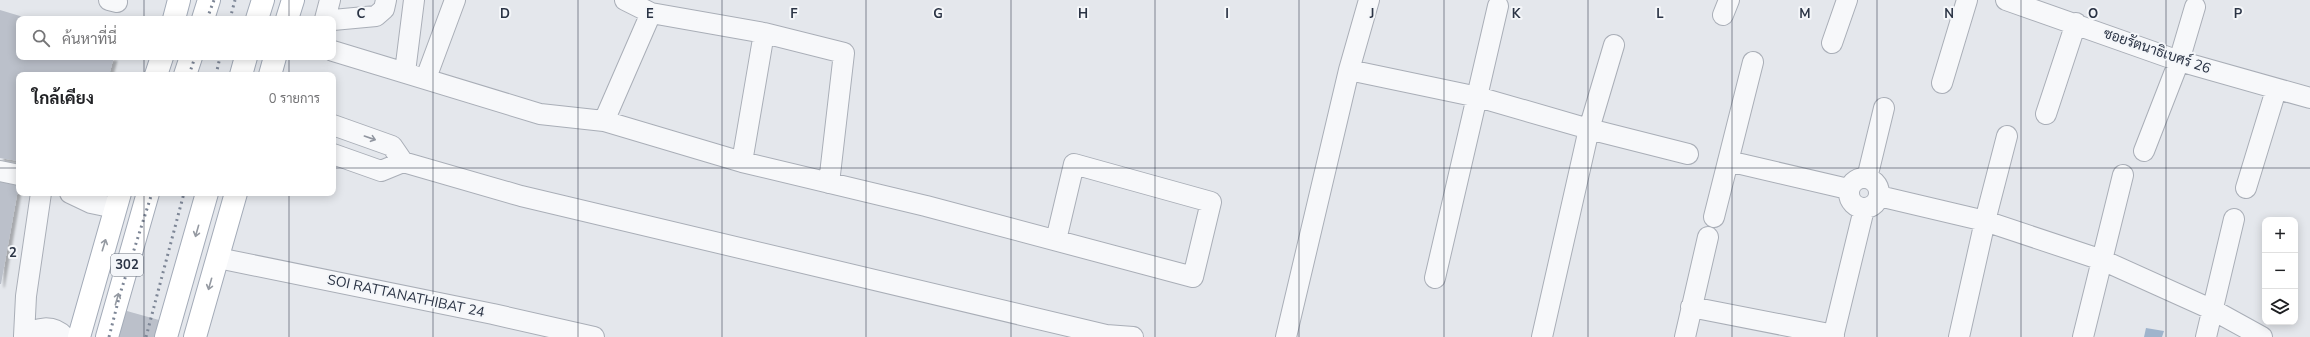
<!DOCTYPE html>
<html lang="th">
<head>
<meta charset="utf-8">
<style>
  :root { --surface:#fff; --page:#f2f2f2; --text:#202124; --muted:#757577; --line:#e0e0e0 }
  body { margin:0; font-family:"Nunito Sans",Sarabun,sans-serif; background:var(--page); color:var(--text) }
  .controls { position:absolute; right:12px; bottom:12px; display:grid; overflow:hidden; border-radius:8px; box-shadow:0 2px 10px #0003 }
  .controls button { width:36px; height:36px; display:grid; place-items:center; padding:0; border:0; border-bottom:1px solid var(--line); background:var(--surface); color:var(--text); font:20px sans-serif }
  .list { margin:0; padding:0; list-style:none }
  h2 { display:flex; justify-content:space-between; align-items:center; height:52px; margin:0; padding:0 16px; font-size:17px }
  h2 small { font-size:13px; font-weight:400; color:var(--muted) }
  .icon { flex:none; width:22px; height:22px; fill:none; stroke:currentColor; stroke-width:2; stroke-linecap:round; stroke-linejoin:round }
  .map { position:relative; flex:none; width:2310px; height:337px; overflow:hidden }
  .search { position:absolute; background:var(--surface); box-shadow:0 2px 10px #0003; left:16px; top:16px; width:320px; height:44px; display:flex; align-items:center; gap:10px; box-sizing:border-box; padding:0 14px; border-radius:8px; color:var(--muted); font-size:15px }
  .panel { position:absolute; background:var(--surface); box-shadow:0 2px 10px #0003; left:16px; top:72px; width:320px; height:124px; border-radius:8px }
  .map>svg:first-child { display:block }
  .water { fill:#9fb4cc }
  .building { fill:#bbc0ca; filter:url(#shadow) }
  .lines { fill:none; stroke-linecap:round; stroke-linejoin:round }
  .minor-casing { stroke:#a9aeb7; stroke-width:22 }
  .major-casing { stroke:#a3abb8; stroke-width:24 }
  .minor { stroke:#f7f8fa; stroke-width:20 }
  .major { stroke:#fff; stroke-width:22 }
  .rail { stroke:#7d8696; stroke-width:3; stroke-dasharray:2 4; stroke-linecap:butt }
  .oneway { stroke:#9196a0 }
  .oneway2 { stroke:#959aa2 }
  .grid { fill:none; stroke:#2b3445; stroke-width:1; stroke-opacity:0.55 }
  .labels { text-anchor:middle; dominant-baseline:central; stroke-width:4; stroke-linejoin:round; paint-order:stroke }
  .shield { fill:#f4f6f9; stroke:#676e7b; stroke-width:1 }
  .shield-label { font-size:13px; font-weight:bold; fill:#2b3445 }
  .street-label { font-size:14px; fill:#2b3445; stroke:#f4f6f9 }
  .grid-label { font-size:13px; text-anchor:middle; font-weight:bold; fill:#2b3445; stroke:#f4f6f9; stroke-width:4; stroke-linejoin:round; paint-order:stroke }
</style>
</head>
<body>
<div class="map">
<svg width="2310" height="337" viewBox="0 0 2310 337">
  <defs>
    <filter id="shadow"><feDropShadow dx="3.5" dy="3.5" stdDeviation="1" flood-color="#0004"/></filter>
  </defs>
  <rect width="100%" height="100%" fill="#e4e7ec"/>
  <path class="water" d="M2146 328 2164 331 2162 337H2144Z"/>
  <path class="building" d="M0 10 30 19H19V57H114L109 75H19V161L0 158Z
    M0 179 19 184 1 284H0Z
    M109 306 159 320 155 337H101Z"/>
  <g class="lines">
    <defs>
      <path id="minor" d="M109 0 117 2
        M625 0 651 13 764 33 844 53 829 183
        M2006 0 2179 61 2310 98
        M1723 15 1729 0
        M325 19 330 0
        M333 20 376 16 384 9 386 0
        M1832 43 1847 0
        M333 51 540 114 604 121 742 162 926 206 1193 277 1211 202 1074 164 1056 240
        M1349 70 1478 97 1589 129 1688 154
        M405 72 414 0
        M426 78 455 0
        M1942 83 1967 0
        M2046 114 2076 23
        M604 121 651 13
        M333 125 392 146 403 162
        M2144 151 2179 61 2195 7
        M333 154 381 171 403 162 521 196 1106 335 1133 337
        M1728 161 1848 189
        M742 162 764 33
        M0 171 19 175
        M1867 178 1884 108
        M1849 193a15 15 0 1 1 30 0a15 15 0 1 1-30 0Z
        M2246 188 2276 90
        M70 193 91 203 115 208
        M1879 196 1985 221 2102 260 2213 310 2262 337
        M1714 217 1753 62
        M218 258 493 314 594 337
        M1435 278 1498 6
        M1691 307 1834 335
        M24 336 26 296 41 193
        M24 337C36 327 53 324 65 337
        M1286 337 1349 70 1369 0
        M1542 337 1589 129 1614 45
        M1685 337 1708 237
        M1833 337 1864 209
        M1959 337 1985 221 2007 136
        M2083 337 2123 175
        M2206 337 2234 219"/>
      <path id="major" d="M174 19 179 0
        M203 19 209 0
        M257 19 263 0
        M287 19 293 0
        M156 75 162 57
        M185 75 191 57
        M241 75 246 57
        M270 75 275 57
        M79 337 120 193
        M107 337 148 193
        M166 337 207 193
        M195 337 236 193"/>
    </defs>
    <use href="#minor" class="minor-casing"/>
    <use href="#major" class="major-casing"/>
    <use href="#minor" class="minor"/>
    <use href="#major" class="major"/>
    <path class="rail" d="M207 19 214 0
      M230 19 235 0
      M189 75 195 57
      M216 75 220 57
      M109 337 120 294 152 193
      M146 337 184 193"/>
  </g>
  <defs><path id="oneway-shaft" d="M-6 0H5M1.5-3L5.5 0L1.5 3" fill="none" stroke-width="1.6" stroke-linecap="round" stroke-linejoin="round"/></defs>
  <use class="oneway" href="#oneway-shaft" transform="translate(370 138) rotate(19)"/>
  <g class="oneway2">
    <use href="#oneway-shaft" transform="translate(197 231) rotate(106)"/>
    <use href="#oneway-shaft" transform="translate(104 245) rotate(-73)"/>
    <use href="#oneway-shaft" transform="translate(210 284) rotate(106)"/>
    <use href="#oneway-shaft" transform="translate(117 299) rotate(-74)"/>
  </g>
  <path class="grid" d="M144 0V19M289 0V19M433 0V337M578 0V337M722 0V337M866 0V337M1011 0V337M1155 0V337M1299 0V337M1444 0V337M1588 0V337M1732 0V337M1877 0V337M2021 0V337M2166 0V337M144 57V75M289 57V75M0 168H19M333 168H2310M144 193V337M289 193V337"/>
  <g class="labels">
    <rect class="shield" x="111" y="254" width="32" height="22" rx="3"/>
    <g class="shield-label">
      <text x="127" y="265">302</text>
    </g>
    <g class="street-label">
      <text transform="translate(2157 51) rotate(19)">ซอยรัตนาธิเบศร์ 26</text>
      <text transform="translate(406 296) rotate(12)">SOI RATTANATHIBAT 24</text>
    </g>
  </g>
  <g class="grid-label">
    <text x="361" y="18">C</text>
    <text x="505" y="18">D</text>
    <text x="650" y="18">E</text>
    <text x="794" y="18">F</text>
    <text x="938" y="18">G</text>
    <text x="1083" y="18">H</text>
    <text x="1227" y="18">I</text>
    <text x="1372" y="18">J</text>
    <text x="1516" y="18">K</text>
    <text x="1660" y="18">L</text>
    <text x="1805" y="18">M</text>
    <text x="1949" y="18">N</text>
    <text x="2093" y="18">O</text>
    <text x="2238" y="18">P</text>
    <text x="13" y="257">2</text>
  </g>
</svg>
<div class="controls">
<button>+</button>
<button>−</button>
<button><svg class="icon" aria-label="layers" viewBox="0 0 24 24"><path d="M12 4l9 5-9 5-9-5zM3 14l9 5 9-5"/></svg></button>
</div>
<div class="search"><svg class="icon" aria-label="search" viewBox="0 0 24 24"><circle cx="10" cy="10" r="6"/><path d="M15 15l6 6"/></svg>ค้นหาที่นี่</div>
<section class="panel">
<h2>ใกล้เคียง<small>0 รายการ</small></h2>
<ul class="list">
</ul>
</section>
</div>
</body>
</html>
